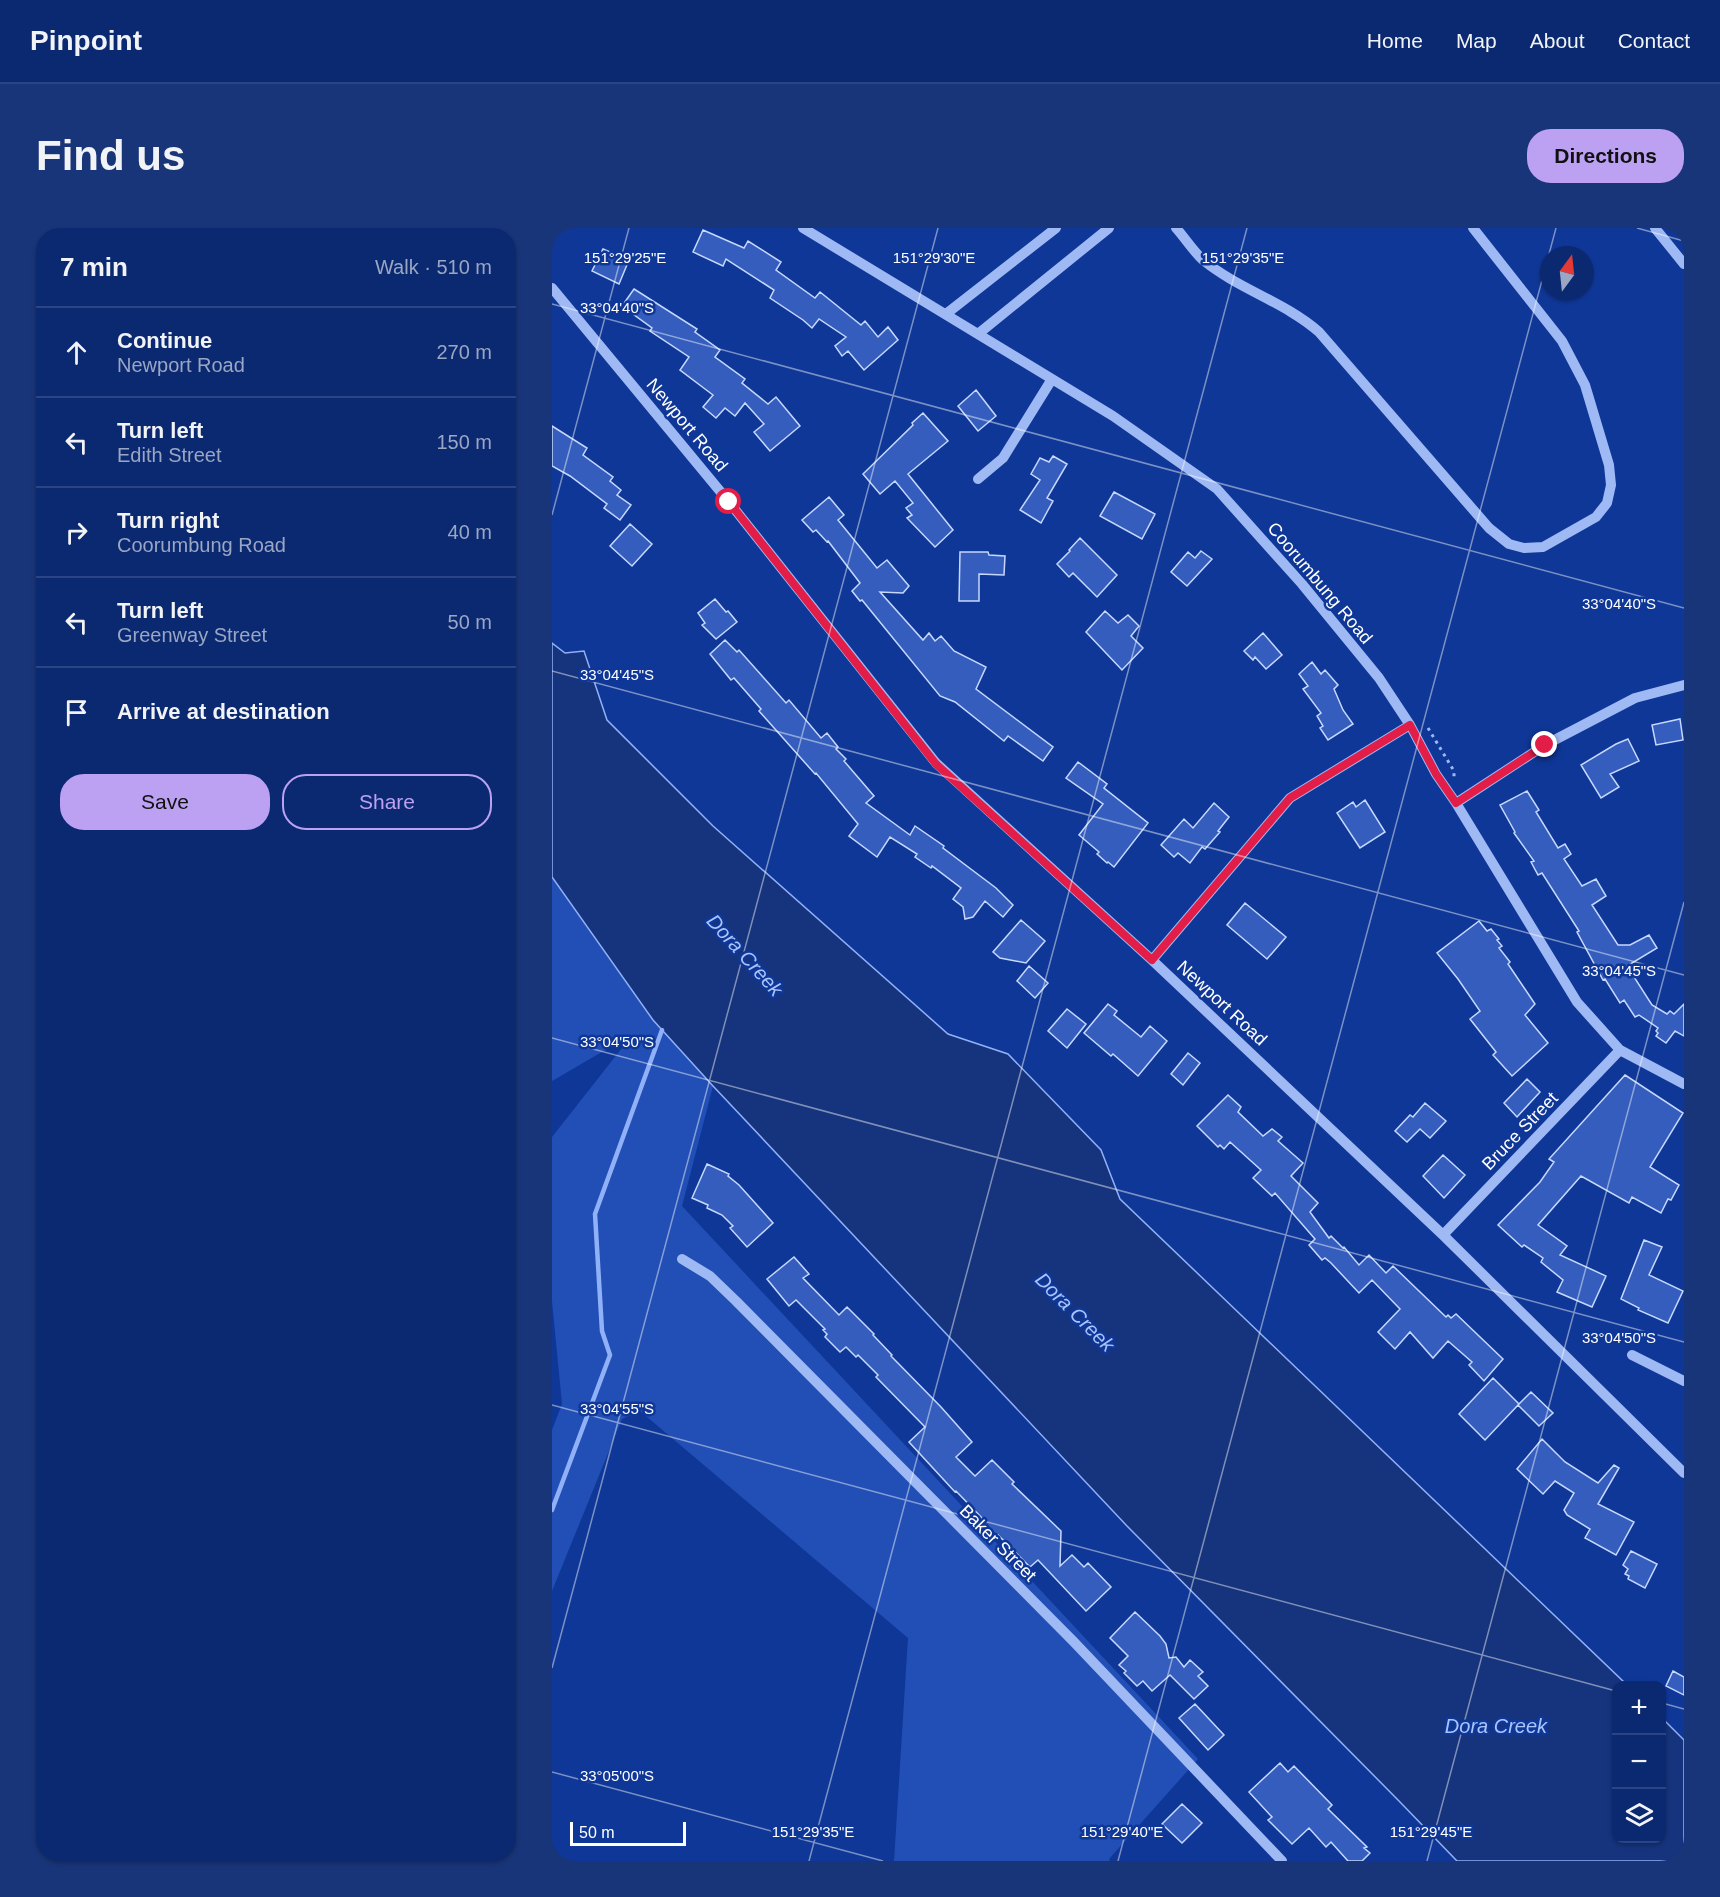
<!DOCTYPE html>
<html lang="en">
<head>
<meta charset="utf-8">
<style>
  :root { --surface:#0b2971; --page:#193579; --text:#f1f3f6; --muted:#9aa6c3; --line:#2b4584; --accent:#bca0f2 }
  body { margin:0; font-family:Helvetica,sans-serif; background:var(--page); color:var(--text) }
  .controls { position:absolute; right:18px; bottom:18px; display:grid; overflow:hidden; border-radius:12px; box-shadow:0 2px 4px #0004 }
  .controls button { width:54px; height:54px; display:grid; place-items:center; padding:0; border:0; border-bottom:2px solid var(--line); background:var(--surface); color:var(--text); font:30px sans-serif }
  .compass { position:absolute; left:988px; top:18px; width:54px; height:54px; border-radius:50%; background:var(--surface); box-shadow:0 2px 4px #0004; rotate:15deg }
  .scale { position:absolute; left:18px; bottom:15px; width:116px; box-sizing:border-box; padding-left:6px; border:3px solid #fff; border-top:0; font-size:16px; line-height:21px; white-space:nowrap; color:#fff; -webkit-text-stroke:4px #0f3797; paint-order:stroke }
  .stop { position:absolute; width:18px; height:18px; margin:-14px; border:4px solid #e11d48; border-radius:50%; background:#fff }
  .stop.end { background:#e11d48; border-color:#fff; box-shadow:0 2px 6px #0008 }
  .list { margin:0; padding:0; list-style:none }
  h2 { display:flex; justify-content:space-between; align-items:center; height:78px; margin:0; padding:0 24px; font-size:26px }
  h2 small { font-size:20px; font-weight:400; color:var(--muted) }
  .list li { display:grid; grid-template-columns:39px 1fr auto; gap:18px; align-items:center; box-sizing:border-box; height:90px; padding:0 24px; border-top:2px solid var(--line) }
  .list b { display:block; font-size:22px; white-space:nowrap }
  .list p { margin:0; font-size:20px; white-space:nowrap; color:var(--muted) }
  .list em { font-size:20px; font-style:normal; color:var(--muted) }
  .actions { display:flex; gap:12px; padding:18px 24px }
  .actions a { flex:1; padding:14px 0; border:2px solid var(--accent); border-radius:24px; text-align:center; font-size:21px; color:var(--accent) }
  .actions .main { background:var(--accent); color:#111 }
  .icon { flex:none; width:33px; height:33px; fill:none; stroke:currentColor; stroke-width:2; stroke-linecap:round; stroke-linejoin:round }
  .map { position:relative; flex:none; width:1132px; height:1633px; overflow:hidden; border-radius:24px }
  header { display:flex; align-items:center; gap:36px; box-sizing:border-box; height:84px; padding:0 30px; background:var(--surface); border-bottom:2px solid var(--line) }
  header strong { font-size:28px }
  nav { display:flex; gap:33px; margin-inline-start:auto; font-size:21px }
  .intro { display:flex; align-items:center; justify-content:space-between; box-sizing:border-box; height:144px; padding:0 36px }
  h1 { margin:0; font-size:42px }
  .button { padding:15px 27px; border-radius:24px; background:var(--accent); color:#111; font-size:21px; font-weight:700 }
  main { display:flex; gap:36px; padding:0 36px }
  aside { flex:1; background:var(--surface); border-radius:24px; box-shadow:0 2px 4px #0004 }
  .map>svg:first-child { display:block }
  .green { fill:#224fb6 }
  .water { fill:#16347d; stroke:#90b1f8; stroke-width:1.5 }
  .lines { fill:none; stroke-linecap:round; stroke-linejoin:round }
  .stream { stroke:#90b1f8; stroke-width:4.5 }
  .building { fill:#345dbd; stroke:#c7d8fe; stroke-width:1.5 }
  .path { stroke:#9fb9f4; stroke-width:3; stroke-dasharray:3 4.5; stroke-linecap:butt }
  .minor { stroke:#9fb9f4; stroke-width:10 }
  .route { stroke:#e11d48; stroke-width:8 }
  .ticks { fill:none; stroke:#fff; stroke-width:1.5; stroke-opacity:0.45 }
  .labels { text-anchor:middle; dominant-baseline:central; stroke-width:5; stroke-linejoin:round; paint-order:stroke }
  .street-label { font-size:18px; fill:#fff; stroke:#0f3797 }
  .water-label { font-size:20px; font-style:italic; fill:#abc4fb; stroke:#0f3797 }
  .ticks-label { font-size:15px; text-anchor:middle; fill:#fff; stroke:#0f3797; stroke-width:5; stroke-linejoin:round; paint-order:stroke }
</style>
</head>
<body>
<header>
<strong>Pinpoint</strong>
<nav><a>Home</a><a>Map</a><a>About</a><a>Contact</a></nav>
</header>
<div class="intro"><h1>Find us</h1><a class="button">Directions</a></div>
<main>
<aside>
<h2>7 min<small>Walk · 510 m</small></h2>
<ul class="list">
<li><svg class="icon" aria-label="ahead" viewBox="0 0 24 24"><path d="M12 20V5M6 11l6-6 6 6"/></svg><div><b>Continue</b><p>Newport Road</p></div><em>270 m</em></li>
<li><svg class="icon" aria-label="left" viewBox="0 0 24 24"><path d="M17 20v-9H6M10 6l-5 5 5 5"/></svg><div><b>Turn left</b><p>Edith Street</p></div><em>150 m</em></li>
<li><svg class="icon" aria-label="right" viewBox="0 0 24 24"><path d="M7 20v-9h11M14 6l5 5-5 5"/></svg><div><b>Turn right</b><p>Coorumbung Road</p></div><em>40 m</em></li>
<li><svg class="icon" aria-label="left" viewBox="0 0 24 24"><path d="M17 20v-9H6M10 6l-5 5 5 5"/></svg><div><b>Turn left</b><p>Greenway Street</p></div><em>50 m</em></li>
<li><svg class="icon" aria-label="arrive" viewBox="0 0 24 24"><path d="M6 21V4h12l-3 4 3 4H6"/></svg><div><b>Arrive at destination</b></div></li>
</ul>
<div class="actions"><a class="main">Save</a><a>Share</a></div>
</aside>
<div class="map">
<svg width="1132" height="1633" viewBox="0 0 1132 1633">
  <rect width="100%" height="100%" fill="#0f3797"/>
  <path class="green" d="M0 649 101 792 161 858 130 978 646 1531 557 1631 558 1633H342L356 1410 88 1183 70 1191 0 1363V1202L10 1176 0 1073V909L81 806 0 853Z"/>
  <path class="water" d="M0 415 13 425 32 423 55 492 161 598 396 806 456 826 549 922 568 971 1075 1457 1064 1458V1610H1110V1490L1132 1512V1633H905L847 1573 575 1298 161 858 101 792 0 649Z"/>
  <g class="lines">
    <path class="stream" d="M0 1282 58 1127 50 1103 43 986 110 802"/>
  </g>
  <path class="building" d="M151 2 192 20 196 13 229 34 224 42 263 70 268 64 309 97 313 93 326 109 336 99 346 112 312 142 296 123 290 128 283 118 294 109 267 91 260 100 251 92 218 70 222 62 174 31 171 38 141 24Z
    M51 21 77 32 67 56 40 43Z
    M82 61 145 101 143 104 168 122 163 129 193 151 190 155 216 176 224 169 248 198 218 223 202 204 212 196 193 175 183 188 173 180 164 190 151 179 161 167 128 142 137 129 98 103 100 100 70 78Z
    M424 162 444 188 426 203 406 178Z
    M371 185 396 213 356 246 401 302 383 319 355 290 360 287 354 280 361 275 343 253 328 266 311 246 361 197 360 195Z
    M0 198 35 220 31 227 61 249 58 253 69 262 65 267 79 277 68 292 52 280 55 276 18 248 0 238Z
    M501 228 515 236 495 270 501 273 489 295 468 282 488 252 479 246 488 230 497 234Z
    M562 264 603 286 590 311 548 288Z
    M277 269 292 287 286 292 325 340 335 332 357 358 351 365 328 364 371 412 377 405 383 413 389 408 402 423 434 439 424 461 501 519 491 533 456 508 452 513 403 474 388 468 310 372 308 373 300 363 308 355 276 313 275 314 264 302 261 304 250 292Z
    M78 296 100 316 80 338 58 318Z
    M528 310 565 347 545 369 521 345 517 349 505 336 518 323 517 322Z
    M649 323 660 331 635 358 619 344 636 324 643 330Z
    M408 324H436L437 327 453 328 452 347 427 346V373H407Z
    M163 371 174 384 176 383 185 394 164 411 150 397 153 395 146 385Z
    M553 383 566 395 576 387 587 398 579 408 591 420 570 442 534 404Z
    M711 405 730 427 714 441 703 429 701 432 692 423Z
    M173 412 185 424 187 422 234 475 237 472 269 510 275 505 286 519 284 521 294 531 292 533 322 568 314 575 358 607 363 598 392 618 391 620 444 660 461 677 451 689 433 673 421 689 413 691 411 679 401 671 409 660 380 638 379 640 363 629 365 626 338 609 325 629 297 608 306 596 264 545 263 546 207 483 209 481 182 450 179 452 158 426Z
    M760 434 769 446 773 442 786 457 782 461 791 482 801 496 776 512 768 500 771 498 765 488 769 485 751 461 756 458 747 446Z
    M1128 491 1131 512 1104 517 1100 497Z
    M1076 511 1087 533 1058 546 1067 559 1049 570 1029 537 1064 516Z
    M526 534 555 556 552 560 596 595 562 639 556 634 555 635 545 626 547 624 527 607 551 576 514 550Z
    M975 563 987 582 984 584 1006 620 1013 616 1019 626 1012 631 1030 658 1044 651 1054 668 1040 677 1066 717H1078L1097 707 1105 720 1075 738 1100 777 1115 786 1118 783 1122 786 1132 776V808L1123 803 1114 815 1104 808 1106 805 1104 803 1106 800 1087 787 1083 789 1072 772 1068 775 1053 751 1051 752 1025 704 1027 703 990 645 986 647 979 634 982 633 962 605 963 604 948 577Z
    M813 572 833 604 808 620 785 585 801 574 804 579Z
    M662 575 677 589 666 603 668 604 653 621 650 619 638 635 626 625 622 629 609 617 632 591 641 600Z
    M693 675 734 709 715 731 675 697Z
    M469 692 493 713 474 735 448 730 441 724Z
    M927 693 935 703 939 701 947 711 945 712 950 718 947 720 958 734 956 736 983 776 973 787 996 815 960 848 941 827 944 824 918 791 928 783 906 751 885 725Z
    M477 738 496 755 483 770 465 753Z
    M556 776 565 783 562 787 589 809 598 798 615 813 586 848 561 826 559 828 532 805Z
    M515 781 534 796 515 820 496 803Z
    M636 825 648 835 631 857 619 846Z
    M1073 847 1131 885 1098 939 1127 957 1119 972 1116 971 1109 985 1080 969 1077 975 1029 948 986 997 1015 1018 1008 1027 1054 1048 1040 1079 1005 1064 1011 1052 989 1034 991 1030 972 1017 970 1019 946 997 988 954 1002 934 997 931Z
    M975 851 988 864 965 889 952 875Z
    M676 867 689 879 686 884 711 908 720 901 730 909 726 913 751 935 739 948 766 975 758 984 777 1010 779 1008 791 1020 792 1019 807 1037 817 1027 834 1045 841 1038 894 1089 896 1087 899 1090 904 1086 951 1131 932 1153 917 1137 920 1134 896 1113 881 1130 858 1104 843 1121 826 1104 848 1081 820 1052 807 1065 779 1035 773 1030 770 1032 757 1017 763 1011 723 965 720 968 701 950 709 942 678 914 672 921 668 917 666 919 645 898Z
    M873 875 894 893 878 910 868 901 855 914 843 903 858 887 861 889Z
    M891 927 913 947 892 970 871 948Z
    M155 936 177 946 176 948 187 957 221 995 195 1019 178 1000 181 998 170 987 155 980 156 977 140 970Z
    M1092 1012 1110 1019 1097 1047 1131 1063 1116 1095 1086 1082 1087 1080 1069 1071Z
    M242 1029 257 1046 251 1050 287 1087 295 1079 322 1106 321 1107 340 1127 339 1128 389 1179 420 1214 404 1229 423 1248 440 1232 462 1254 460 1256 509 1303 508 1338 520 1327 532 1339 536 1335 559 1359 534 1383 486 1332 478 1339 446 1307 444 1310 427 1293 430 1290 404 1263 403 1264 357 1214 373 1199 324 1149 326 1147 306 1127 304 1129 294 1119 288 1124 273 1109 275 1106 271 1102 273 1101 244 1072 237 1078 215 1051Z
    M941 1150 967 1176 933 1212 907 1186Z
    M979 1164 1001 1185 987 1198 966 1177Z
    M990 1211 1013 1234 1046 1255 1062 1237 1067 1240 1046 1276 1082 1294 1064 1327 1033 1310 1038 1301 1015 1287 1012 1282 1022 1265 1003 1253 991 1266 965 1241Z
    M1079 1323 1105 1336 1093 1360 1076 1351 1077 1348 1073 1346 1076 1341 1071 1337Z
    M583 1384 608 1408 614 1416 617 1430 624 1429 632 1439 638 1432 651 1444 646 1448 656 1458 642 1471 618 1447 600 1463 591 1453 585 1458 572 1445 574 1443 567 1437 576 1428 558 1410Z
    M1121 1443 1132 1449V1467L1114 1458Z
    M643 1476 672 1507 656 1522 627 1490Z
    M728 1535 736 1544 742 1538 780 1577 776 1581 815 1619 812 1620 818 1625 810 1633H796L779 1614 774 1619 757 1600 740 1616 716 1592 720 1589 697 1564Z
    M630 1576 650 1595 630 1615 610 1596Z"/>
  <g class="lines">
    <path class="path" d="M876 500 902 543V549"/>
    <path class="minor" d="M251 0 561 188 665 261 750 356 827 450 858 497 884 546 904 575 1025 774 1068 822 1132 856
      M624 0C633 10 641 23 651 32 686 61 733 74 767 104L937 300 957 316 972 320 991 319 1044 289 1055 275 1059 257 1057 237 1033 157 1010 113 921 0
      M1103 0 1132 36
      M0 60 177 274 384 535 600 732 891 1007 1132 1245
      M394 86 504 0
      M426 106 557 0
      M426 251 451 230 500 151
      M904 575 993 517 1083 470 1132 457
      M600 732 738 570 858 497
      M891 1007 1068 822
      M130 1031 158 1048 184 1073 522 1414 730 1633
      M1080 1127 1132 1153"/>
  </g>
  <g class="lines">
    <path class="route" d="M177 274 384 536 600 732 738 570 858 497 884 546 904 575 993 517"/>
  </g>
  <path class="ticks" d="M1085 0 1132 13M0 76 1132 380M0 287 77 0M0 443 1132 747M0 810 1132 1114M0 1177 1064 1463M0 1440 386 0M1110 1475 1132 1481M0 1544 331 1633M257 1633 695 0M566 1633 1004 0M875 1633 1132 674"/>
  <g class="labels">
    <g class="street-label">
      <text transform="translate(135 197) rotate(50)">Newport Road</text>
      <text transform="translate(768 355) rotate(50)">Coorumbung Road</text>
      <text transform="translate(670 775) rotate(43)">Newport Road</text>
      <text transform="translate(968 903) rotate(-46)">Bruce Street</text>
      <text transform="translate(446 1315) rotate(45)">Baker Street</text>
    </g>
    <g class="water-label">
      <text transform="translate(193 727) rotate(48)">Dora Creek</text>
      <text transform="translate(523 1084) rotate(45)">Dora Creek</text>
      <text x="944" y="1498">Dora Creek</text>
    </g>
  </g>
  <g class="ticks-label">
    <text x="73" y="35">151°29'25"E</text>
    <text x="382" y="35">151°29'30"E</text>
    <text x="691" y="35">151°29'35"E</text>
    <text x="65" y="85">33°04'40"S</text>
    <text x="1067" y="381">33°04'40"S</text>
    <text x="65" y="452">33°04'45"S</text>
    <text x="1067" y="748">33°04'45"S</text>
    <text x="65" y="819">33°04'50"S</text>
    <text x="1067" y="1115">33°04'50"S</text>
    <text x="65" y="1186">33°04'55"S</text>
    <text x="65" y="1553">33°05'00"S</text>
    <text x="261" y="1609">151°29'35"E</text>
    <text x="570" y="1609">151°29'40"E</text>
    <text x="879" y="1609">151°29'45"E</text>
  </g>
</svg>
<div class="controls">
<button>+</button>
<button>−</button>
<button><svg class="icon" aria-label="layers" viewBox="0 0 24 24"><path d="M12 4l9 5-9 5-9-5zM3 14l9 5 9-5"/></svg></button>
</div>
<svg class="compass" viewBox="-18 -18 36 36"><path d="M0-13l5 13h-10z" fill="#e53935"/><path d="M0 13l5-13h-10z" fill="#9aa6c3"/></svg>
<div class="scale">50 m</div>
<div class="stop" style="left:177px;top:274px"></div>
<div class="stop end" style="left:993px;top:517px"></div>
</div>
</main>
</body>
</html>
